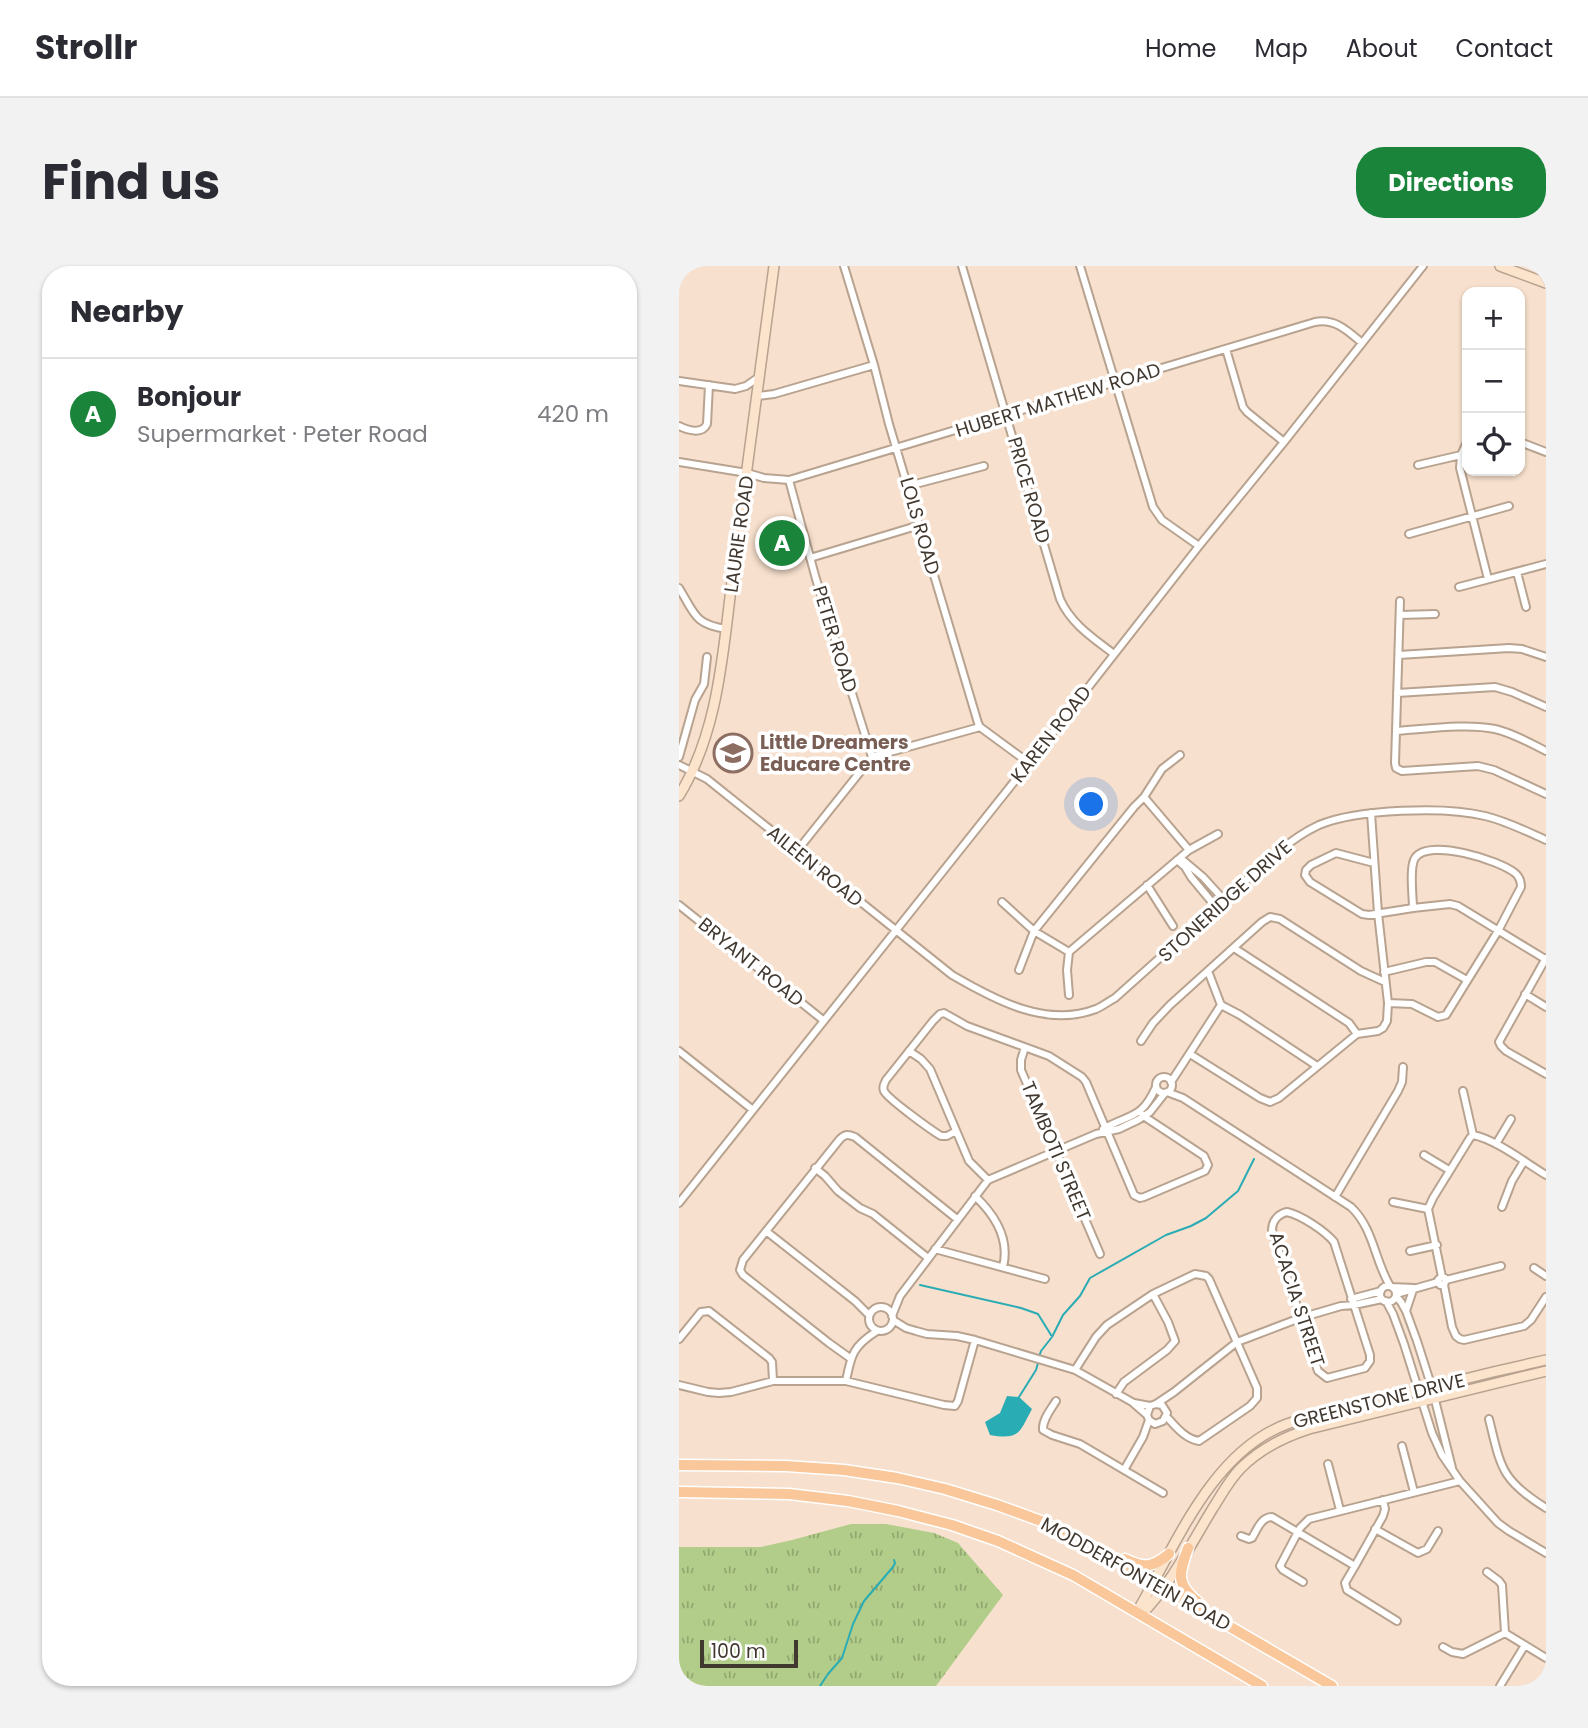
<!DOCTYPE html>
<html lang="en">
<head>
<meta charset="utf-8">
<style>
  :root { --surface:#fff; --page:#f2f2f3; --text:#2b2b33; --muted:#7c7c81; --line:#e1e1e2; --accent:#1a843a }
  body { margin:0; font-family:Poppins,sans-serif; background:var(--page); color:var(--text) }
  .controls { position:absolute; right:21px; top:21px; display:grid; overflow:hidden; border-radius:14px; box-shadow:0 2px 5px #0004 }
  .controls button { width:63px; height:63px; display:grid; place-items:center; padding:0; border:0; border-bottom:2px solid var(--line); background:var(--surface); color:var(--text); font:35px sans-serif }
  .scale { position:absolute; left:21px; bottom:18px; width:98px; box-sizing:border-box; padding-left:7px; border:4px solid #413830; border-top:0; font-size:19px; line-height:24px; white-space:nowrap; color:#413830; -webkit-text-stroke:5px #fff; paint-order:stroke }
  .you { position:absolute; left:413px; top:539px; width:24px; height:24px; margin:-18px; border:5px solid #fff; border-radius:50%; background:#1a73e8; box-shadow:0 0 0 10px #1a73e833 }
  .badge { display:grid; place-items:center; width:46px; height:46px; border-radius:50%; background:var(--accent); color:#fff; font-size:23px; font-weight:700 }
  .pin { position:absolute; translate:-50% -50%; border:4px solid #fff; box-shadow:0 2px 7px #0006 }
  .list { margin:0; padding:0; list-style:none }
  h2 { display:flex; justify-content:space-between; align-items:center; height:91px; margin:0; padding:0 28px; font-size:30px }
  h2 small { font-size:23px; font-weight:400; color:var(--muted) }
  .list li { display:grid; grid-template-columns:46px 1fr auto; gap:21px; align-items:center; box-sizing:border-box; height:112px; padding:0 28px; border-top:2px solid var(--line) }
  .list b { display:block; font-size:26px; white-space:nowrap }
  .list p { margin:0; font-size:23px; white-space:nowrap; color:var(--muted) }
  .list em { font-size:23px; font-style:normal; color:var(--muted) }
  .icon { flex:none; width:38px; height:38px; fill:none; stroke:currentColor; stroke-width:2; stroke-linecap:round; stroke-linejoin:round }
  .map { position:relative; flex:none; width:867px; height:1420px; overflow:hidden; border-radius:28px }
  header { display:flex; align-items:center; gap:42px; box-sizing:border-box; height:98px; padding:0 35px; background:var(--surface); border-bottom:2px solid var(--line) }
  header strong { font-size:33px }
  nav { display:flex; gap:38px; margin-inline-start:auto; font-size:24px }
  .intro { display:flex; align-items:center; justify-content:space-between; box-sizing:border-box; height:168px; padding:0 42px }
  h1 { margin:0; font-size:49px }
  .button { padding:18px 32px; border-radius:28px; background:var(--accent); color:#fff; font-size:24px; font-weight:700 }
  main { display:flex; gap:42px; padding:0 42px }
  aside { flex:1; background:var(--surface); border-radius:28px; box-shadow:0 2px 5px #0004 }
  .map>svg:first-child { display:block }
  .grass { fill:url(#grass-tufts) }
  .water { fill:#2aacb5 }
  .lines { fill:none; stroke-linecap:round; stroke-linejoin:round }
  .stream { stroke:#2aacb5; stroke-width:2 }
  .street-casing { stroke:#b8a390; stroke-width:10 }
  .secondary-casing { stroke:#b8a390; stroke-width:12 }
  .primary-casing { stroke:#fff; stroke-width:13 }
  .street { stroke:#fff; stroke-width:6 }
  .secondary { stroke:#fce3cc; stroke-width:9 }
  .primary { stroke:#f9c799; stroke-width:10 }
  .labels { text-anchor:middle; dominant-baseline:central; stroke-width:7; stroke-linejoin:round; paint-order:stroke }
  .street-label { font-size:19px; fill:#413830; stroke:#fff }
  .education-label { font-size:19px; font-weight:bold; fill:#785e54; stroke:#fff; text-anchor:start }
</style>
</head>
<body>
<header>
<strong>Strollr</strong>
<nav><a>Home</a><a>Map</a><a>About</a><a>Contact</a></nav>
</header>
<div class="intro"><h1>Find us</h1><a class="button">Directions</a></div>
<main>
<aside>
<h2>Nearby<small></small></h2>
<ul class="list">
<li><span class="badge">A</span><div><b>Bonjour</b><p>Supermarket · Peter Road</p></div><em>420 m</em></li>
</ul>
</aside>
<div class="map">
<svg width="867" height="1420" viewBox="0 0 867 1420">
  <defs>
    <pattern id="grass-tufts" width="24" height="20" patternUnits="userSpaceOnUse" patternTransform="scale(1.75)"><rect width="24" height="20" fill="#b2cd89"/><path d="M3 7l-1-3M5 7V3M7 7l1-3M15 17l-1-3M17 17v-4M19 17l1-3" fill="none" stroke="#92a770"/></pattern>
  </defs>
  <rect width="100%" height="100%" fill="#f7e0cd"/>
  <path class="grass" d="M172 1258H207L255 1267 279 1277 324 1329 257 1420H0V1281H82L113 1274Z"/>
  <path class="water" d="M328 1130 340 1131 353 1143C340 1167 341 1174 311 1169L306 1156 321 1147Z"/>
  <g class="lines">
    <path class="stream" d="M241 1019 342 1042 359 1048 372 1069
      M360 1091 362 1085 373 1071 384 1049 401 1030 411 1012 487 969 512 960 527 952 559 925 575 893
      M340 1131 357 1104 359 1097
      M141 1420 149 1408 163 1392 174 1358 185 1335 214 1301 216 1297 215 1294"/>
    <defs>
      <path id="street" d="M165 0 195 99 210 158 299 457 301 461 350 497
        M283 0 381 333C392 358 414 372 435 388
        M401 0 474 241 483 254 520 280
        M547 83 564 141 568 146 605 176
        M0 115 56 123 67 120 80 111
        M78 130 95 128 195 99
        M0 160C8 164 23 169 28 158L30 119
        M788 176 782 189 781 202 809 313
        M841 176 867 186
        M0 196 68 207 85 212 110 214 636 56C656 52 669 65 683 77
        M739 199 782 189
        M110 214 137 313 193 491
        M229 220 305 200
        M730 268 830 240
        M131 292 241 259
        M838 306 847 341
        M780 321 867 298
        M0 322C16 348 15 358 47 363
        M721 335 716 497 717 502 723 505 799 500 815 504 867 528
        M721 349 756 348
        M720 389 830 382 843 383 867 391
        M718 427 816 421 833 426 867 441
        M717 465C747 463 788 457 816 463 834 467 851 477 867 485
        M0 491 16 434 25 418 28 391
        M0 499 28 513 273 709C316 734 367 762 417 743 424 740 430 735 436 732L599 586C612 575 625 566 640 559 679 543 766 540 806 550 827 555 847 565 867 574
        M465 531 510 584
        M118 585 193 491 301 461
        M498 594 506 601 512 611 537 641
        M505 595 524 611 545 634
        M695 597 657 587 632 599 627 604 626 609 631 616 683 648 690 649 734 642 771 638 779 640 866 693
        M468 619 494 660
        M323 636 355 665 390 686
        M0 639 144 754
        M555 682 670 757 678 768
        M867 692 820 776 822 780 827 785 867 808
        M340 704 355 665 455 541 465 531 483 503 501 489
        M705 706 747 696H756L788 714
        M846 728 867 741
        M390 729 388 704 390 686 510 584 539 568
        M709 737 733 738 759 751 767 749 819 665 842 621C842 615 841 611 836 607 820 594 750 572 736 592 730 601 734 631 734 642
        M542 739 561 749 638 800
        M462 775 474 757 491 739 583 656 591 651 601 653 682 705 706 716
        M346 781 342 794V804L421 988
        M0 785 74 844
        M230 785 242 793 251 803 290 895 309 914
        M511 788 581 832 591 836 600 832 678 768 699 765 704 762 708 755 709 737 699 647 692 547
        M477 819a8 8 0 1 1 16 0a8 8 0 1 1-16 0Z
        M492 816 542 739 529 705
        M784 825 794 869
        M488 826 504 832 672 941C695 963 695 993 711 1020
        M424 863C452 847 462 854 477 821
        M277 865 268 870H262C252 864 209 833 205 825 203 820 205 819 207 814L254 755 261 748 265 747 288 760 370 790 403 811 407 816 455 929 461 932 465 931 526 905 529 899 525 890 466 851 461 846
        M817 878 832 853
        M745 889 770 904
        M136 902 146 910 159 925 181 942 194 948 249 992
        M296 930C316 949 331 973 324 1001
        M656 931 719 825 723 816 724 801
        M714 936 749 943
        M0 937 350 497 520 280 605 176 744 0
        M823 941 833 915 845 895
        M608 946C622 949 646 965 655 976L691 1089V1095L686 1102 648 1112 639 1105 593 964C593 955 599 948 608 946Z
        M87 965 176 1035 190 1049
        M256 983 366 1013
        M731 985 758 979
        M855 1002 867 1010
        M763 1011 749 943 754 932 791 872 794 869C816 873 847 897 867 909
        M767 1014 822 1000
        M765 1019H761L759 1014 762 1011 766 1012 767 1014 765 1019 773 1061 777 1070 781 1073 785 1074 845 1060 852 1054 867 1031
        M701 1028a8 8 0 1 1 16 0a8 8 0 1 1-16 0Z
        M713 1021 735 1022
        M717 1028 759 1016
        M717 1030 722 1036 727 1045 738 1075 753 1122 773 1202
        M672 1033 702 1025
        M707 1035 714 1048 725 1078 753 1167 763 1189 781 1215 819 1257 830 1265 867 1287
        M190 1053a12 12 0 1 1 24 0a12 12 0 1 1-24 0Z
        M727 1045 734 1024
        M213 1050 221 1030 309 914 417 868 440 863 459 854 471 846 486 827
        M214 1054 227 1062 237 1065 248 1068 278 1070 296 1074 396 1104 453 1136 468 1149
        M0 1073 22 1046 30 1045 90 1092 93 1096 94 1115
        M171 1092 150 1077 64 1009 61 1004 64 994 161 873C166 868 169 868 176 871L278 953
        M396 1104 417 1071 428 1059 474 1028 516 1008 527 1010 530 1013 578 1122V1132L571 1140 520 1175C506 1173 496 1160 487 1150
        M167 1115C172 1089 174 1080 198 1065
        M0 1119 29 1126 40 1127 52 1126 94 1115H167L265 1139 276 1140 279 1135 296 1074
        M437 1128 445 1116 488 1084 496 1075 489 1056 474 1028
        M377 1135C372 1143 363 1154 364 1164L373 1169 401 1178 484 1227
        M455 1137 471 1140 477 1138 483 1139 488 1147 484 1155 476 1158 470 1154 468 1149 471 1140
        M477 1138 495 1126 558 1076 621 1052 662 1040 675 1039 703 1033
        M810 1153C822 1202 822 1214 867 1242
        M723 1180 735 1226
        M649 1198 661 1244
        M445 1204 464 1171 470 1154
        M696 1263 739 1287 748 1283 759 1265
        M562 1270 570 1273 573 1272C578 1264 582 1251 593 1251L676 1300 704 1250 706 1243 704 1234
        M676 1300 666 1317 668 1324 718 1355
        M808 1306 820 1315 823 1319 826 1367
        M624 1316 604 1304 601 1300 621 1262 630 1253 781 1215
        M826 1367 867 1392
        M764 1381 773 1386 784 1388 826 1367
        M821 1420 846 1379"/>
      <path id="secondary" d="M821 0 867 17
        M0 530C42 461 44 378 55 300 69 200 81 100 95 0
        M458 1346C496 1281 532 1186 608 1158 615 1155 622 1154 629 1152L814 1106 867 1094
        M462 1349C492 1318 512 1278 534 1242 543 1228 550 1214 562 1202 581 1183 605 1171 630 1163L867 1105"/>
      <path id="primary" d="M0 1199 107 1200 165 1204 218 1212 266 1223 318 1239 362 1255 407 1277 653 1420
        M0 1226 110 1228 169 1235 219 1245 273 1259 319 1275 394 1309 583 1420
        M509 1282C500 1307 496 1318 519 1336
        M446 1293C466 1303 474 1301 490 1288"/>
    </defs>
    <use href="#street" class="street-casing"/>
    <use href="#secondary" class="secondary-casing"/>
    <use href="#primary" class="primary-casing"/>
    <use href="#street" class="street"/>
    <use href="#secondary" class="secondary"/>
    <use href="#primary" class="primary"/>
  </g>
  <defs>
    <symbol id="school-ring" viewBox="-11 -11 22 22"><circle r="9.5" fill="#fff" stroke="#8d6e63" stroke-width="1.5"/><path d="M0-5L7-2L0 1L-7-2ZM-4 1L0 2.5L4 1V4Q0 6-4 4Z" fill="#8d6e63"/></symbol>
  </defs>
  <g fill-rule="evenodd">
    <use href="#school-ring" x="32" y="465" width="44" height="44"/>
  </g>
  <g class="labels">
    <g class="street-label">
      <text transform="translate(379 134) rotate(-17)">HUBERT MATHEW ROAD</text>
      <text transform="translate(350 224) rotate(74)">PRICE ROAD</text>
      <text transform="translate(241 260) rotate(74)">LOLS ROAD</text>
      <text transform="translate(60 268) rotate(-82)">LAURIE ROAD</text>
      <text transform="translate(156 373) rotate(73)">PETER ROAD</text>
      <text transform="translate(372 468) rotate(-52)">KAREN ROAD</text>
      <text transform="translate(136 600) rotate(39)">AILEEN ROAD</text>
      <text transform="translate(546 635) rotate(-42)">STONERIDGE DRIVE</text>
      <text transform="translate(72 696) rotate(39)">BRYANT ROAD</text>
      <text transform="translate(377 885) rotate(67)">TAMBOTI STREET</text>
      <text transform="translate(618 1033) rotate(72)">ACACIA STREET</text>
      <text transform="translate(700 1135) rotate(-14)">GREENSTONE DRIVE</text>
      <text transform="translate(457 1308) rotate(29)">MODDERFONTEIN ROAD</text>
    </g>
    <g class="education-label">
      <text x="81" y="476">Little Dreamers<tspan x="81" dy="22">Educare Centre</tspan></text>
    </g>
  </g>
</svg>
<div class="controls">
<button>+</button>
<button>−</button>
<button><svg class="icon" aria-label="locate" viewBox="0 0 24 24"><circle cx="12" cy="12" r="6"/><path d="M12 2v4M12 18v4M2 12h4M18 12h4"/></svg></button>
</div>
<div class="scale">100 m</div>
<div class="you"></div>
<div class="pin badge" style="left:103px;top:277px">A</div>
</div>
</main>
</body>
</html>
